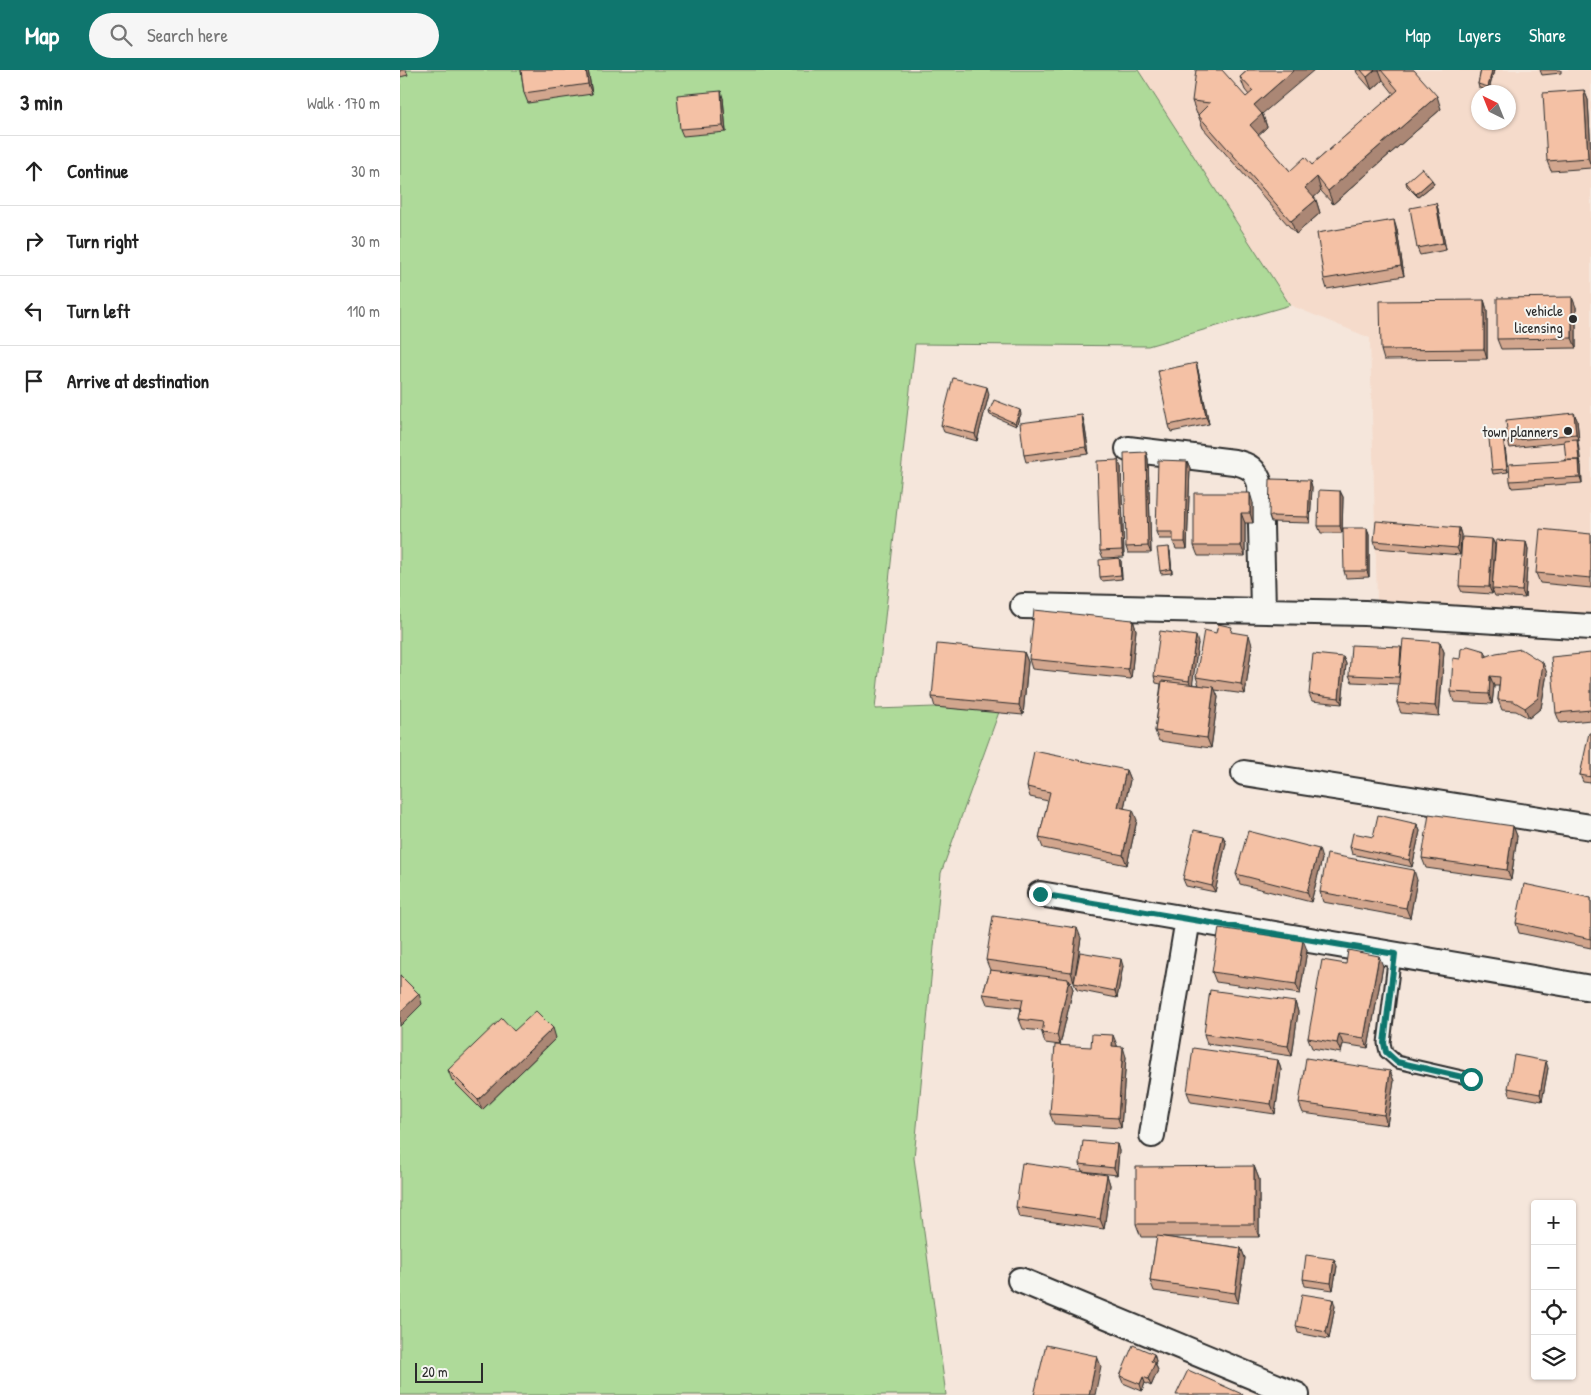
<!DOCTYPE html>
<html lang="en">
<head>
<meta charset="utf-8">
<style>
  :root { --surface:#fff; --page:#f6f6f6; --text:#222; --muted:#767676; --line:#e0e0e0; --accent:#0f766e }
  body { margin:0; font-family:"Patrick Hand",sans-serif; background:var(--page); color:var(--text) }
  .controls { position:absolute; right:15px; bottom:15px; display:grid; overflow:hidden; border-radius:5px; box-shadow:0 1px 4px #0004 }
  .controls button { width:45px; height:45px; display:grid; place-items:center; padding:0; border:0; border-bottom:1px solid var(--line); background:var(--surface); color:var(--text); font:25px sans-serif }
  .compass { position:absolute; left:1071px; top:15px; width:45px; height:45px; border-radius:50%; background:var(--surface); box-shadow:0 1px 4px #0004; rotate:317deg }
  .scale { position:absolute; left:15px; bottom:12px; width:68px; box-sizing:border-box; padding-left:5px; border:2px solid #2b2b2b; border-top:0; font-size:14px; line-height:18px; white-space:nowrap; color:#2b2b2b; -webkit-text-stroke:4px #f6f6f2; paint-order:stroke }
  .stop { position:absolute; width:15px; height:15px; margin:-11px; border:4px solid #0f766e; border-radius:50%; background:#fff }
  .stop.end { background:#0f766e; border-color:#fff; box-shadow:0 1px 5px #0008 }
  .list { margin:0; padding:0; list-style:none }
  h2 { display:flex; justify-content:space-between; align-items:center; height:65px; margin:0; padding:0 20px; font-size:21px }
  h2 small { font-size:16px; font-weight:400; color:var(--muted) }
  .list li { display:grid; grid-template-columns:32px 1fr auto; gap:15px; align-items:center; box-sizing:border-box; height:70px; padding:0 20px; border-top:1px solid var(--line) }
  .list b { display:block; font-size:19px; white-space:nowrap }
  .list em { font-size:16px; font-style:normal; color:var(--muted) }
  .icon { flex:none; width:28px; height:28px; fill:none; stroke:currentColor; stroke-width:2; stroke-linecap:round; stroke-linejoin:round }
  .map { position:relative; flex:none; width:1191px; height:1325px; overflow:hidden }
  header { display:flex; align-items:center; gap:30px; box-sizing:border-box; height:70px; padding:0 25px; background:var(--accent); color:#fff }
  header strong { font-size:24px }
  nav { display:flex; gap:28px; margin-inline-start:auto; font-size:18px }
  .search { width:350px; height:45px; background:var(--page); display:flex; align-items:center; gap:12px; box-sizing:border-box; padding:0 18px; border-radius:28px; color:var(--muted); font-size:19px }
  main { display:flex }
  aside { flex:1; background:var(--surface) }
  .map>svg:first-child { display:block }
  .built { fill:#f5dbcb; fill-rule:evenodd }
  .green { fill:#aeda99; stroke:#6c8262 }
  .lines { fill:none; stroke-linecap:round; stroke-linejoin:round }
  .lane-casing { stroke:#2b2b2b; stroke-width:15 }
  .street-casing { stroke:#2b2b2b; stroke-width:28 }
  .lane { stroke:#f6f6f2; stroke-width:11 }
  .street { stroke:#f6f6f2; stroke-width:24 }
  .wall { fill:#d2a68e; stroke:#2b2b2b }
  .shaded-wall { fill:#ab8774; stroke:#2b2b2b }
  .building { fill:#f4c1a5; stroke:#2b2b2b }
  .route { stroke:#0f766e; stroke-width:6 }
  .poi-dot { fill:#2b2b2b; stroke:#f6f6f2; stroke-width:2 }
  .labels { text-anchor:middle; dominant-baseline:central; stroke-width:4; stroke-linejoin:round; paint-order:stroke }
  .poi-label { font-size:15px; fill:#2b2b2b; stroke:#f6f6f2; text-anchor:end }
</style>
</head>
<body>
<header>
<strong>Map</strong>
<div class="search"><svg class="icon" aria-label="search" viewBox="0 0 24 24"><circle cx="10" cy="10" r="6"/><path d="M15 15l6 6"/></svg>Search here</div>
<nav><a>Map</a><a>Layers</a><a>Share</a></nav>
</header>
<main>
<aside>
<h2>3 min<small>Walk · 170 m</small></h2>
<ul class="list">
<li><svg class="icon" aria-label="ahead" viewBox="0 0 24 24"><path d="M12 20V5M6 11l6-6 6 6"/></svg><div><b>Continue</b></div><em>30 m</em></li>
<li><svg class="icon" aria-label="right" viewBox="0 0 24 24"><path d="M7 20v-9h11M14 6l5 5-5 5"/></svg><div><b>Turn right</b></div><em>30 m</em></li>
<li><svg class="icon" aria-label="left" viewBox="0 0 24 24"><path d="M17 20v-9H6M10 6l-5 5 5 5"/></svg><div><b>Turn left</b></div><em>110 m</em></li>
<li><svg class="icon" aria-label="arrive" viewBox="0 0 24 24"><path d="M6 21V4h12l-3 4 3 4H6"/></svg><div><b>Arrive at destination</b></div></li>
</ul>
</aside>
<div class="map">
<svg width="1191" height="1325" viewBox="0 0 1191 1325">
  <rect width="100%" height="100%" fill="#f5e6db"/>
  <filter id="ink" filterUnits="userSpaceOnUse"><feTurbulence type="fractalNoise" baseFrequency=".02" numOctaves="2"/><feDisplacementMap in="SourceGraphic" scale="10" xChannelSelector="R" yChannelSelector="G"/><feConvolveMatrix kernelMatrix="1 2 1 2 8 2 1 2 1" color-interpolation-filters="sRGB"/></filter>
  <g filter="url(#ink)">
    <path class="built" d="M738 0H1191V546L977 532 970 268 890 235ZM1078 22H1108V52H1078Z"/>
    <path class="green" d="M0 0H738L890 235 748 276 515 274 475 639 535 637 599 642 541 803 514 1088 546 1325H0Z"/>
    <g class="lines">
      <defs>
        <path id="lane" d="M995 884 984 973 986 982 997 992 1071 1009"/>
        <path id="street" d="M728 379 834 392C849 395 855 399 860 414L863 539
          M623 536 965 543 1191 557
          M844 703 1191 757
          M640 824 1191 918
          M752 1065 788 849
          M620 1210 897 1325"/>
      </defs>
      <use href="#lane" class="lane-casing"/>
      <use href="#street" class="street-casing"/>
      <use href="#lane" class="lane"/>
      <use href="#street" class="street"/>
    </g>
    <path class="wall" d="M0 0H6L8 5 0 7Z
      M121 0H188L192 24 128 33 124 23Z
      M848 0 867 57 858 65 890 101 912 95 994 24 983 10 972 20 957 3 956 0H1014L1041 39 933 134 921 121 914 127 916 130 920 143 896 164 803 58 798 45V44H797L792 31 846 27 849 25 845 20 840 7Z
      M1081 0H1094L1089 20 1079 18 1078 14Z
      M1140 0H1161V3L1142 5Z
      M1184 20 1188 30 1191 83V98L1151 101 1147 91Z
      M323 28 326 62 283 66 280 59Z
      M1032 110 1034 114 1018 127 1007 116 1006 112Z
      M1036 133 1038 139 1046 180 1020 185 1017 178Z
      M997 160 1004 206 927 219 924 209Z
      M1084 230 1087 240V289L984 290 981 280Z
      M1176 237V278L1101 279 1097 269Z
      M796 293 798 300 809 354 771 362 769 355Z
      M589 324 577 371 544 362 541 355Z
      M589 342 621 344 616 356 590 345Z
      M1174 343 1177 350 1179 371H1177L1181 396 1182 413 1112 418 1110 411 1166 390 1165 372 1110 378 1108 371Z
      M682 345 684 352 689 384 626 392 624 385Z
      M1103 367 1104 371 1108 402 1093 404 1092 400Z
      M746 382 748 389 751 483H728L726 477Z
      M787 391 790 398 787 479H776L773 472V469H759L756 462Z
      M721 397 724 487 703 488 700 481Z
      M910 410 912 417 910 453 871 452 869 446Z
      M940 421 943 427 942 463H921L918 456Z
      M853 433V453H845V486H798L794 476Z
      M967 458 969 465V507L946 508 944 501Z
      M1059 458 1061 465 1060 485 976 478 974 471Z
      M1191 464V518L1140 513 1136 503Z
      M1092 469 1095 475 1092 524 1062 522 1059 516Z
      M1126 472 1128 479 1125 528 1095 526 1092 519Z
      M770 481 772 503 761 504 760 501Z
      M721 491 722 509 702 511 700 507Z
      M733 550 736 560 731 609 632 599 629 589Z
      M816 563H835L852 575 845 624 815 620 818 627 811 678 759 671 755 661 761 614 756 613 754 606 798 573 792 614 799 615 796 607Z
      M1040 572 1044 582 1039 646 1001 643 997 633 999 614 952 612 949 605 1002 580Z
      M1085 581 1087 586 1147 603 1141 638 1129 648 1116 641 1102 640 1098 630 1099 616H1094L1092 634 1054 632 1051 622 1060 589Z
      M624 582 628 592 623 645 535 637 532 627Z
      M1191 583V650L1160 653 1156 643Z
      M943 587 946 594 942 634 912 631 909 624Z
      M1191 663V713L1183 712 1180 705Z
      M726 700 730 710 724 738 737 750 727 795 643 778 639 768 648 731 630 727 627 717Z
      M1017 754 1020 761 1012 797 952 784 950 777Z
      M1113 756 1117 766 1111 810 1026 798 1022 788Z
      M823 766 826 773 815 822 786 816 783 809Z
      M922 789 911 832 840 814 836 804Z
      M1017 810 1010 848 923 832 920 822Z
      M1191 828V878L1119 863 1116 853Z
      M681 868 674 912 670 911 673 919 660 975 645 973 642 963V961L623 959 619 949 621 938 587 934 583 924 590 900 586 890Z
      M907 880 900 924 816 912 812 902Z
      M946 894 983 896 968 978 943 974 941 983 912 978 908 968Z
      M723 896 717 928 677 920 674 913Z
      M895 932 898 942 892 986 807 974 804 964Z
      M114 961 156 968 82 1040 52 1010 48 1000Z
      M717 975V976L726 987 721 1058 654 1054 650 1044 691 977Z
      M878 990 881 1000 875 1044 791 1032 787 1022Z
      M1148 998 1142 1031 1110 1025 1108 1018Z
      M990 1001 994 1011 987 1055 903 1043 899 1033Z
      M717 1074 719 1081 717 1105 682 1101 680 1094Z
      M854 1096 859 1109V1167H763L841 1178 845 1188 838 1233 754 1221 750 1211 757 1167H741L736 1154Z
      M707 1105 710 1115 704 1159 619 1147 616 1137Z
      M937 1196 933 1220 905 1216 903 1209Z
      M935 1236 929 1269 898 1263 896 1256Z
      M754 1284 756 1291 755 1293 758 1300 751 1316 745 1313 742 1321 723 1313 720 1306Z"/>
    <path class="shaded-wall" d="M186 0H188L192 24 188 14Z
      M894 0H914L862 44 867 57 855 68 850 55 854 35Z
      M975 0H979L983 10 972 20 967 7Z
      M1092 0H1094L1089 20 1088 17Z
      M1184 20 1188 30 1191 83V96L1188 88Z
      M321 21 323 28 326 62 323 56Z
      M1037 26 1041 39 933 134 928 121Z
      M917 107 921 121 910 131 905 118Z
      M1032 110 1034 114 1018 127 1016 124Z
      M916 130 920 143 896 164 891 151Z
      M1036 133 1038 139 1046 180 1043 173Z
      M994 150 997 160 1004 206 1001 196Z
      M1172 227 1176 237V278L1172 268Z
      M1084 230 1087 240V289L1084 279Z
      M796 293 798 300 809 354 806 347Z
      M587 317 589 324 577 371 575 364Z
      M620 340 621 344 616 356 615 353Z
      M1174 343 1177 350 1179 371 1176 364Z
      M682 345 684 352 689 384 686 377Z
      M1103 367 1104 371 1108 402 1107 399Z
      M1177 369 1178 372 1181 394 1179 391Z
      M746 382 748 389 751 483 748 476Z
      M718 390 721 397 724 487 722 480Z
      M1179 390 1181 396 1182 413 1180 407Z
      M787 391 790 398 787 479 785 472Z
      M910 410 912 417 910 453 908 447Z
      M940 421 943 427 942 463 940 456Z
      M850 423 853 433V453L850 443Z
      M841 443 845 453V486L841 476Z
      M967 458 969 465V507L967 501Z
      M1059 458 1061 465 1060 485 1057 478Z
      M1092 469 1095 475 1092 524 1089 517Z
      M1126 472 1128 479 1125 528 1122 521Z
      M769 477 770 481 772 503 771 499Z
      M719 488 721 491 722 509 721 505Z
      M733 550 736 560 731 609 728 599Z
      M849 565 852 575 845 624 841 614Z
      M796 566 798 573 792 618 789 611Z
      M1040 572 1044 582 1039 646 1035 636Z
      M1001 577 1003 584 1001 614 999 607Z
      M624 582 628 592 623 645 619 635Z
      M943 587 946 594 942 634 939 628Z
      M1143 593 1147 603 1141 638 1129 648 1125 638Z
      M1090 606 1094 616 1092 634 1089 624Z
      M814 617 818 627 811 678 807 668Z
      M726 700 730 710 722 747 718 737Z
      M733 740 737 750 727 795 723 785Z
      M1017 754 1020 761 1012 797 1009 790Z
      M1113 756 1117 766 1111 810 1107 800Z
      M823 766 826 773 815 822 812 816Z
      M919 779 922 789 911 832 907 822Z
      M1014 800 1017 810 1010 848 1006 838Z
      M677 858 681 868 674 912 671 902Z
      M903 870 907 880 900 924 896 914Z
      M979 886 983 896 968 978 964 968Z
      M721 889 723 896 717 928 715 921Z
      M669 909 673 919 660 975 657 965Z
      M19 924 22 934 0 956V942Z
      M895 932 898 942 892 986 888 976Z
      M153 958 156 968 82 1040 78 1030Z
      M939 964 943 974 941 983 937 973Z
      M713 965 717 975 716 986 712 976Z
      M723 977 726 987 721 1058 718 1048Z
      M878 990 881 1000 875 1044 871 1034Z
      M1146 991 1148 998 1142 1031 1140 1024Z
      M990 1001 994 1011 987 1055 984 1045Z
      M717 1074 719 1081 717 1105 714 1098Z
      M854 1096 859 1109V1167L854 1154Z
      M707 1105 710 1115 704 1159 700 1149Z
      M841 1178 845 1188 838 1233 835 1223Z
      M934 1189 937 1196 933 1220 931 1213Z
      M933 1229 935 1236 929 1269 926 1262Z
      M754 1284 756 1291 755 1294 758 1300 751 1316 748 1309 751 1291Z
      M697 1286 701 1296 695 1325H689Z
      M743 1307 745 1313 742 1321 740 1314Z"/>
    <path class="building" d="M121 0H186L188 14 124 23Z
      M796 0H822L846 27 853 21 840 7 848 0H894L854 35 862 44 850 55 890 101 905 87 912 95 998 20 981 0H1014L1037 26 928 121 917 107 905 118 916 130 891 151 798 45 810 33 792 31Z
      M961 0H975L967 7Z
      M1081 0H1092L1088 17 1078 14Z
      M1184 20 1188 88 1147 91 1143 23Z
      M321 21 323 56 280 59 277 25Z
      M1022 98 1032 110 1016 124 1006 112Z
      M1036 133 1043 173 1017 178 1010 138Z
      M994 150 1001 196 924 209 917 163Z
      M1172 227V268L1097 269V228Z
      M1084 230V279L981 280 980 231Z
      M796 293 806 347 769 355 758 301Z
      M553 308 587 317 575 364 541 355Z
      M594 330 620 340 615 353 589 342Z
      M1174 343 1176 364 1108 371 1106 350Z
      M682 345 686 377 624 385 620 353Z
      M1103 367 1107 399 1092 400 1089 369Z
      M1177 369 1179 391V390H1166L1164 370Z
      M746 382 748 476 726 477 724 383Z
      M718 390 722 480 700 481 697 391Z
      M758 390 787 391 785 472H773V462H756Z
      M1179 390 1180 407 1110 411 1109 394Z
      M870 409 910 410 908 447 869 446Z
      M919 420 940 421V456H918Z
      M794 423H850V443H841V476H794Z
      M976 451 1059 458 1057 478 974 471Z
      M943 458H967V501H944Z
      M1140 459 1191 464V508L1136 503Z
      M1062 467 1092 469 1089 517 1059 516Z
      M1096 470 1126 472 1122 521 1092 519Z
      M769 477 771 499 760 501 757 478Z
      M719 488 721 505 700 507 699 490Z
      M634 540 733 550 728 599 629 589Z
      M818 554 832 557 831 562 849 565 841 614 796 607 804 560 816 563Z
      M760 561 796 566 789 611 754 606Z
      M1003 569 1040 572 1035 636 997 633Z
      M537 574 624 582 619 635 532 627Z
      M951 575 1001 577 999 607 949 605Z
      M1068 576 1085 581V587L1096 583 1121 579 1143 593 1138 628 1125 638 1113 631 1098 630 1100 607 1090 606 1089 624 1051 622 1053 588 1060 589 1061 579Z
      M1191 583V640L1156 643 1151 587Z
      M913 584 943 587 939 628 909 624Z
      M762 611 814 617 807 668 755 661Z
      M1189 663H1191V707L1180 705Z
      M634 681 726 700 718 737 733 740 723 785 639 768 650 722 627 717Z
      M1029 744 1113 756 1107 800 1022 788Z
      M978 745 1017 754 1009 790 950 777 953 763 973 767Z
      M794 760 823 766 812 816 783 809Z
      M848 761 919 779 907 822 836 804Z
      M927 784 1014 800 1006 838 920 822Z
      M1124 814 1191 828V869L1116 853Z
      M593 846 677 858 671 902 586 890Z
      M819 858 903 870 896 914 812 902Z
      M948 880 979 886 964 968 939 964 937 973 908 968 922 890 946 894Z
      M680 882 721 889 715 921 674 913Z
      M590 900 669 909 657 965 642 963 644 952 619 949 623 929 583 924Z
      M0 905 19 924 0 942Z
      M810 920 895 932 888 976 804 964Z
      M136 941 153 958 78 1030 48 1000 102 948 114 961Z
      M692 964 713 965 712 976 723 977 718 1048 650 1044 655 975 691 977Z
      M793 978 878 990 871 1034 787 1022Z
      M1114 985 1146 991 1140 1024 1108 1018Z
      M906 988 990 1001 984 1045 899 1033Z
      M683 1071 717 1074 714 1098 680 1094Z
      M622 1093 707 1105 700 1149 616 1137Z
      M854 1096V1154H736V1097Z
      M757 1166 841 1178 835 1223 750 1211Z
      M906 1185 934 1189 931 1213 903 1209Z
      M902 1224 933 1229 926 1262 896 1256Z
      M646 1275 697 1286 689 1325H634Z
      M733 1275 754 1284 751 1291 755 1293 748 1309 743 1307 740 1314 720 1306Z
      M788 1300 844 1325H776Z"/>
  </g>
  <g class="lines" filter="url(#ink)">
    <path class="route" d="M640 824 995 884 984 973 986 982 997 992 1071 1009"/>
  </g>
  <g class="poi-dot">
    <circle cx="1173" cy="249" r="5"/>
    <circle cx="1168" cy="361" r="5"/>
  </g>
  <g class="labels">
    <g class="poi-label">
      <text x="1163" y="240">vehicle<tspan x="1163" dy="17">licensing</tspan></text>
      <text x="1158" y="361">town planners</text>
    </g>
  </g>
</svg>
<div class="controls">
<button>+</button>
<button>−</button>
<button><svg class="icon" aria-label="locate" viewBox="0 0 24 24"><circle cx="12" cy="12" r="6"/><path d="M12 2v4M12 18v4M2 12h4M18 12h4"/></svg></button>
<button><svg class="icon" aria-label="layers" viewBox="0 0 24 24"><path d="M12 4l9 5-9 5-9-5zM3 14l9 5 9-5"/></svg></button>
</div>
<svg class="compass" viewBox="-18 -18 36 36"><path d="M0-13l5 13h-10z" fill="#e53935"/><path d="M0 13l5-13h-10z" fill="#767676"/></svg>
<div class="scale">20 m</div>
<div class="stop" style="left:1071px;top:1009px"></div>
<div class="stop end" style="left:640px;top:824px"></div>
</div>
</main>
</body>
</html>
